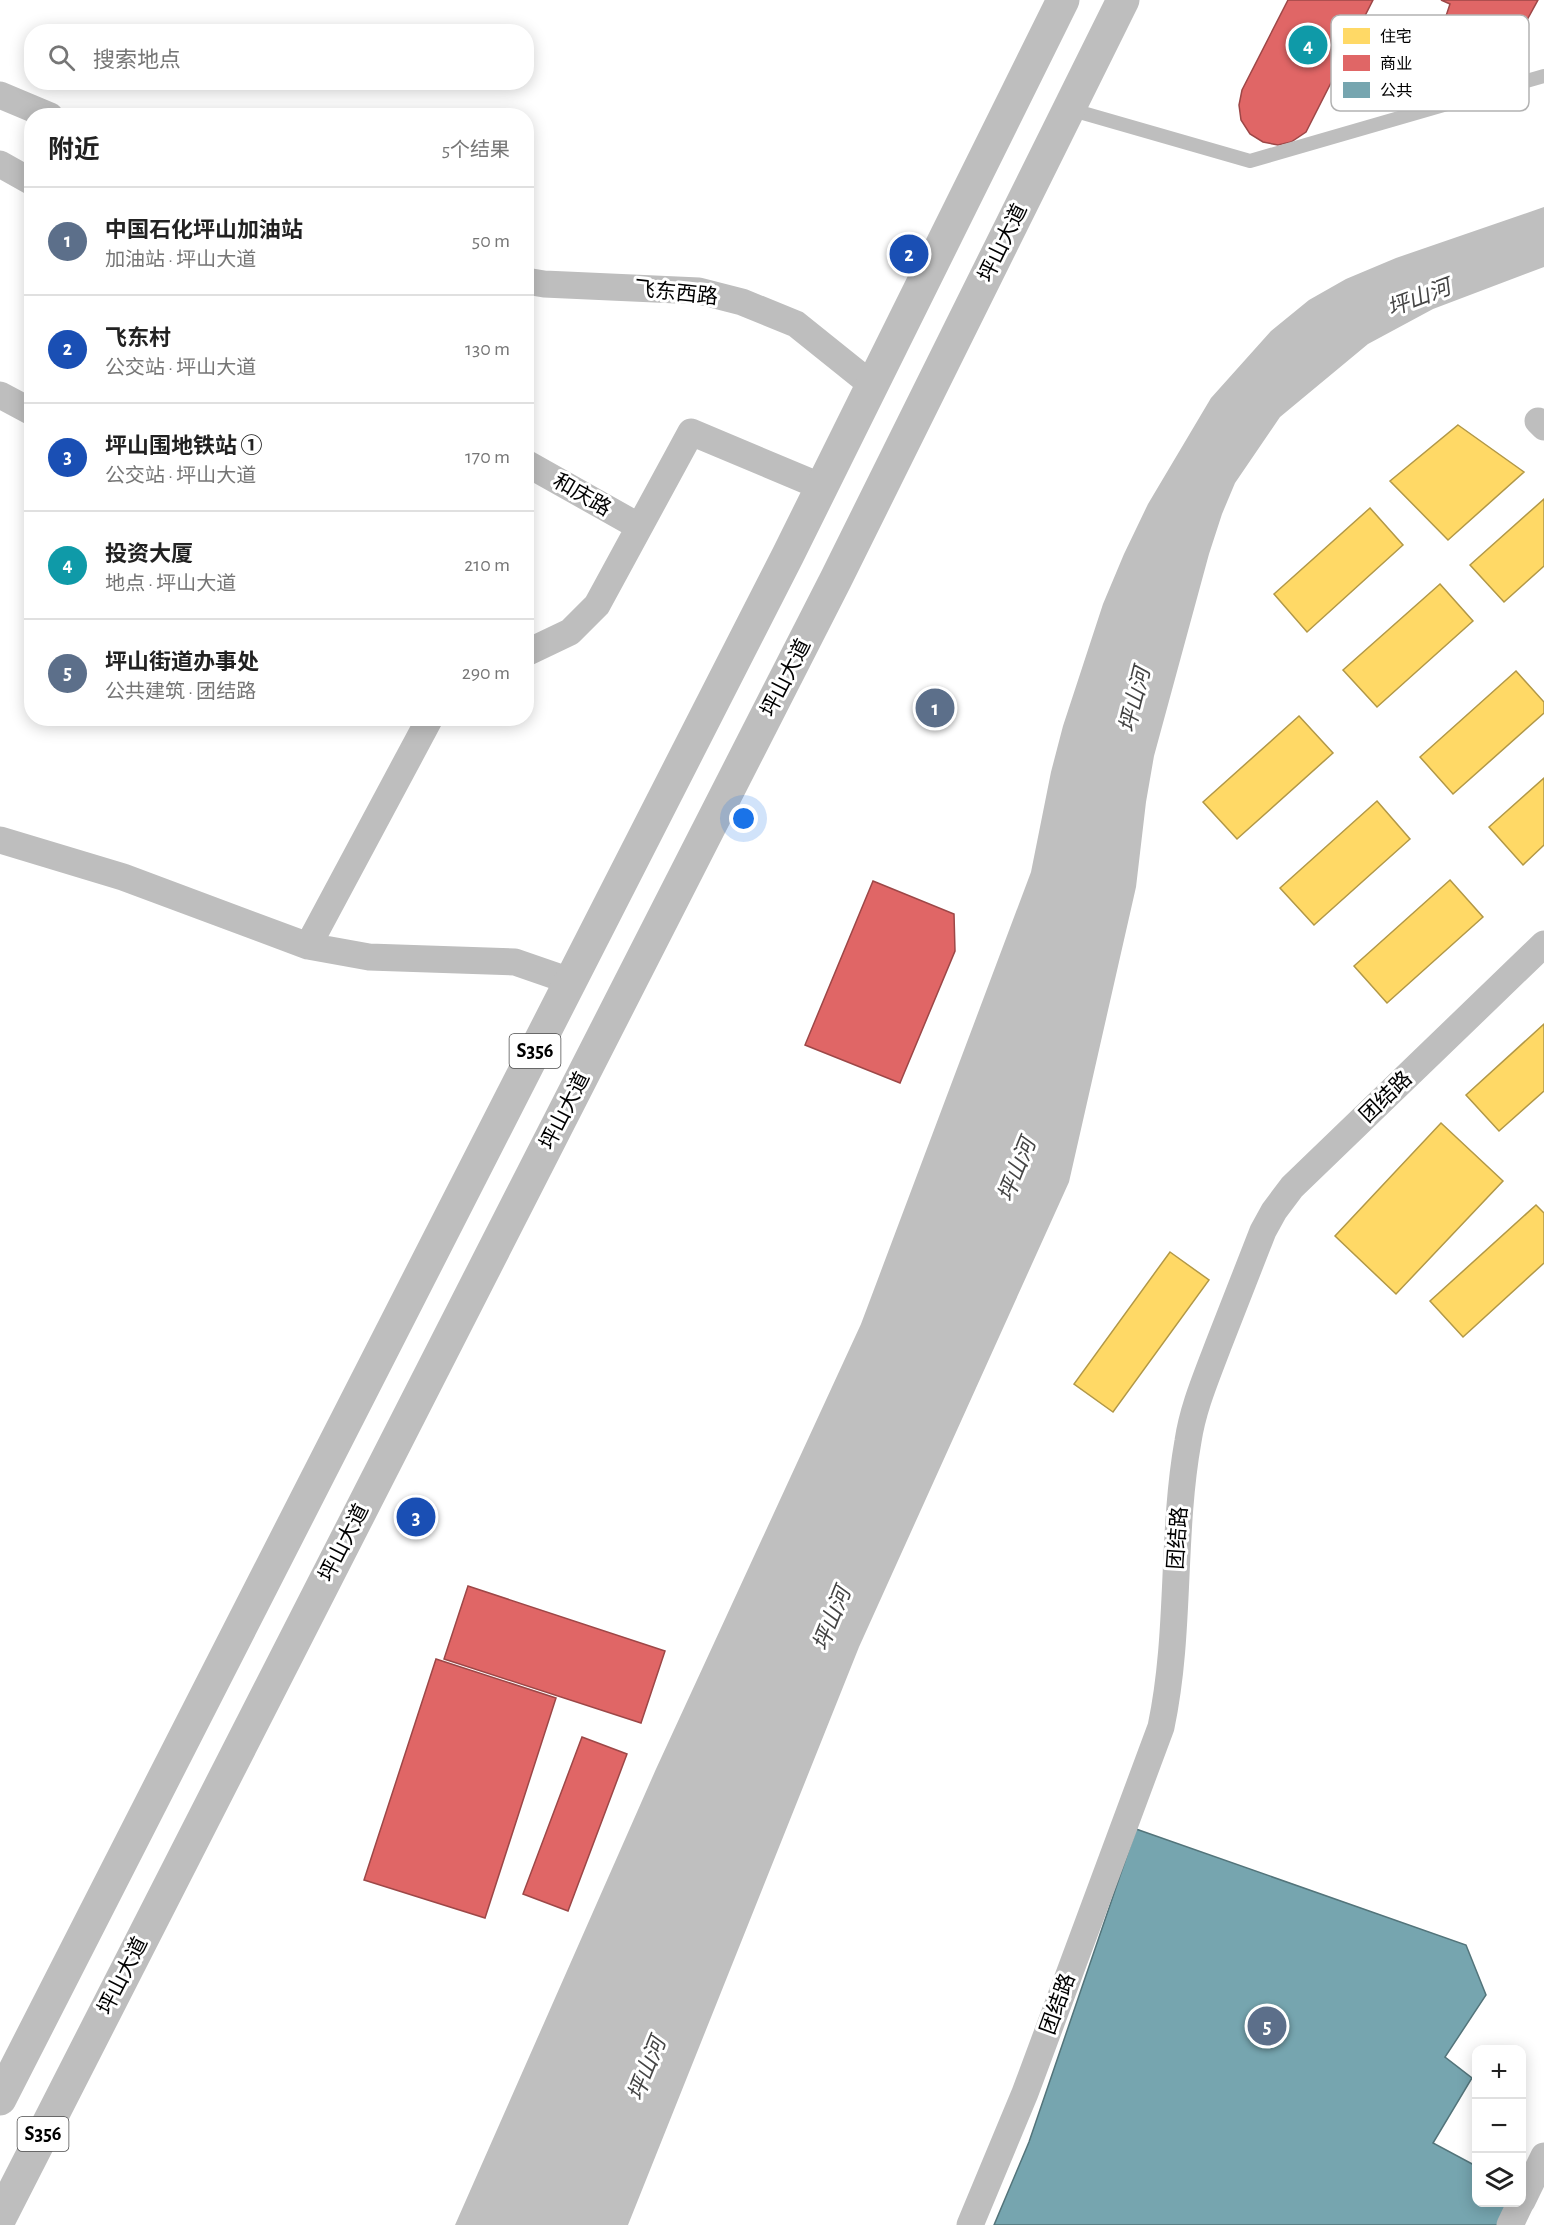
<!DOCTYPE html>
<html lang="zh">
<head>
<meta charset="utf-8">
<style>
  :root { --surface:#fff; --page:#f2f2f2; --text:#222; --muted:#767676; --line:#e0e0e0; --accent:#595959 }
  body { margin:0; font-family:"Alegreya Sans","Noto Sans SC",sans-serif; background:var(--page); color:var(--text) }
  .controls { position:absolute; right:18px; bottom:18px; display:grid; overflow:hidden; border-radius:12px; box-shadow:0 3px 15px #0003 }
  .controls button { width:54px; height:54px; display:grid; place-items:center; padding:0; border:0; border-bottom:2px solid var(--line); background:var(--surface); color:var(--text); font:30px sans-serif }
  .you { position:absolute; left:744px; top:819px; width:21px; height:21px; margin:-15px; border:4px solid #fff; border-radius:50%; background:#1a73e8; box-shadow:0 0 0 9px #1a73e833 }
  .badge { display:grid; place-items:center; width:39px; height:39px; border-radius:50%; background:var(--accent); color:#fff; font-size:20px; font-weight:700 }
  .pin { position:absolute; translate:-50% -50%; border:3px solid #fff; box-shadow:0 2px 6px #0006 }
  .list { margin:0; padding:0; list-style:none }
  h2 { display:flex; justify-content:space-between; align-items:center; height:78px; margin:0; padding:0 24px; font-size:26px }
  h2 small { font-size:20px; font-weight:400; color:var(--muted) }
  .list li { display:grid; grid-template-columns:39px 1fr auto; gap:18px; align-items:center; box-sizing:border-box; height:108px; padding:0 24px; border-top:2px solid var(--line) }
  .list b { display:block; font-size:22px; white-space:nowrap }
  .list p { margin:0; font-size:20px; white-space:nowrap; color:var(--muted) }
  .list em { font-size:20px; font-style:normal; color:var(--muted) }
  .icon { flex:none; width:33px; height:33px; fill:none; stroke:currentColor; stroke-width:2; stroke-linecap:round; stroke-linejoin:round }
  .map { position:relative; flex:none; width:1544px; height:2225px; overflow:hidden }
  .search { position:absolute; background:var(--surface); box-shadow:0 3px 15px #0003; left:24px; top:24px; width:510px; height:66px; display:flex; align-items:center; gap:15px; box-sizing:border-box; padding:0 21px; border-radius:24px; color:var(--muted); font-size:22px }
  .panel { position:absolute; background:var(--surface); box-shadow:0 3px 15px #0003; left:24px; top:108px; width:510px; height:618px; border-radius:24px }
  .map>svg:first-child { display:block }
  .water { fill:#bfbfbf }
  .homes { fill:#ffd966; stroke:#b29847; stroke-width:1.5 }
  .shops { fill:#e06666; stroke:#9d4747; stroke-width:1.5 }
  .public { fill:#76a5af; stroke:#53747a; stroke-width:1.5 }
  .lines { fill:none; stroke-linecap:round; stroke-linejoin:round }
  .lane { stroke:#bebebe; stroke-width:14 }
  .street { stroke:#bebebe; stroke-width:27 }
  .highway { stroke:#bebebe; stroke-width:33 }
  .labels { text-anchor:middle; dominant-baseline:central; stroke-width:6; stroke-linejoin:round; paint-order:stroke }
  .shield { fill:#fff; stroke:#4c4c4c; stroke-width:1.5 }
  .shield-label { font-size:20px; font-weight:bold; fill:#000 }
  .street-label { font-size:21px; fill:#000; stroke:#fff }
  .water-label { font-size:22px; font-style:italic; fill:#444; stroke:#fff }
  .key { fill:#fff; stroke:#b2b2b2; stroke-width:1.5 }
  .key-label { font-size:16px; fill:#000 }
</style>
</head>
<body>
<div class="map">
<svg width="1544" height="2225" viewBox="0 0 1544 2225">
  <rect width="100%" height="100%" fill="#fff"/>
  <path class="water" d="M1544 207V267L1433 309 1368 344 1280 417 1235 483 1222 514 1209 554 1154 756 1146 802 1136 887 1069 1182 859 1647 628 2225H455L656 1769 861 1324 1031 872 1051 772 1063 726 1103 604 1124 554 1148 504 1211 398 1271 331 1309 300 1346 279 1396 258Z"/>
  <path class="homes" d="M1458 425 1524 472 1448 540 1390 481Z
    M1544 499V566L1504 602 1470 565Z
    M1370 508 1403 545 1307 632 1274 594Z
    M1440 584 1473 621 1377 707 1343 670Z
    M1516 671 1544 702V713L1453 794 1420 757Z
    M1299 716 1333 753 1237 839 1203 802Z
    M1544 778V845L1523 865 1489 827Z
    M1377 801 1410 839 1314 925 1280 888Z
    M1450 880 1483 917 1387 1003 1354 966Z
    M1544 1024V1091L1499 1131 1466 1095Z
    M1441 1123 1503 1181 1396 1294 1335 1236Z
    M1536 1205 1544 1213V1263L1463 1337 1430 1301Z
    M1170 1252 1209 1280 1113 1412 1074 1384Z"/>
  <path class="shops" d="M1288 0H1373L1306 132 1291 142 1278 145 1263 142 1250 134 1241 120 1239 105 1242 90Z
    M1441 0H1538L1510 51 1501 59 1483 64 1467 62 1449 47 1443 33V25L1450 4Z
    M873 881 954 914 955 951 900 1083 805 1045Z
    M468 1586 665 1651 641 1723 444 1659Z
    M436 1659 556 1698 485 1918 364 1880Z
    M582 1737 627 1754 568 1911 523 1894Z"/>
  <path class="public" d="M1136 1829 1466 1945 1486 1995 1445 2057 1472 2078 1433 2143 1476 2166V2202H1509L1499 2225H994L1029 2142Z"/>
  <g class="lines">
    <path class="lane" d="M1069 109 1250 161 1544 76"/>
    <path class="street" d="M0 95 50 116
      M0 164 32 182
      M526 281 544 284 699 291 742 302 796 324 872 385
      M0 395 32 412
      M1538 421 1544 427
      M526 463 638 526
      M526 653 570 632 597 605 691 432 822 487
      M0 840 123 877 308 946 369 957 515 962 570 981
      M308 946 430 718
      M1522 2201 1544 2156
      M970 2225 1025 2093 1161 1727C1181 1632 1171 1537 1188 1441 1193 1408 1206 1378 1218 1346 1233 1308 1248 1270 1263 1231L1274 1211 1292 1187 1544 944
      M1510 2225 1521 2202"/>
    <path class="highway" d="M0 2099 788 555 1063 0
      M0 2218 836 579 1123 0"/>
  </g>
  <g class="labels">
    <g class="shield">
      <rect x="509.5" y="1034" width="51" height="34" rx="4.5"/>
      <rect x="17.5" y="2117" width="51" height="34" rx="4.5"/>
    </g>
    <g class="shield-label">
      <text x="535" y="1051">S356</text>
      <text x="43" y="2134">S356</text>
    </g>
    <g class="street-label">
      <text transform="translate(1003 243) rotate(-64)">坪山大道</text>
      <text transform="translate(676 293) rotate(6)">飞东西路</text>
      <text transform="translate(582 495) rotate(30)">和庆路</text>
      <text transform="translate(786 678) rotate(-63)">坪山大道</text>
      <text transform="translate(1386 1097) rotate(-44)">团结路</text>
      <text transform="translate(565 1111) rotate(-63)">坪山大道</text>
      <text transform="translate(1178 1538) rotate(-86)">团结路</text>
      <text transform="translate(344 1543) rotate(-63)">坪山大道</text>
      <text transform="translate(123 1976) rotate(-63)">坪山大道</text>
      <text transform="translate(1058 2004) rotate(-70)">团结路</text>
    </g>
    <g class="water-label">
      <text transform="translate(1419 298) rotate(-21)">坪山河</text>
      <text transform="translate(1135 700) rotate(-76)">坪山河</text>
      <text transform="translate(1017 1170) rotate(-68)">坪山河</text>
      <text transform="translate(832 1619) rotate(-68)">坪山河</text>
      <text transform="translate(647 2069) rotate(-68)">坪山河</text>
    </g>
  </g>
  <rect x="1331" y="15" width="198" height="96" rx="9" class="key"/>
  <rect x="1343" y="28" width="27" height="16" fill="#ffd966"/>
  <rect x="1343" y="55" width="27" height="16" fill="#e06666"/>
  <rect x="1343" y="82" width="27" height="16" fill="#76a5af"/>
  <g class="key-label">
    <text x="1380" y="42">住宅</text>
    <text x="1380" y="69">商业</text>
    <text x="1380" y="96">公共</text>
  </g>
</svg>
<div class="controls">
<button>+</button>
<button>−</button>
<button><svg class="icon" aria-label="layers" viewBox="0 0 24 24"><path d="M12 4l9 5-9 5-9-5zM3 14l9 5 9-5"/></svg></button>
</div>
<div class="you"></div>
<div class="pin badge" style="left:935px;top:708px;background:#5c6f8a">1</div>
<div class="pin badge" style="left:909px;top:254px;background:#1a4fb4">2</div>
<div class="pin badge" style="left:416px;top:1517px;background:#1a4fb4">3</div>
<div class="pin badge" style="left:1308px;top:45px;background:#0f9aa8">4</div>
<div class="pin badge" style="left:1267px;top:2026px;background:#5c6f8a">5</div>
<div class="search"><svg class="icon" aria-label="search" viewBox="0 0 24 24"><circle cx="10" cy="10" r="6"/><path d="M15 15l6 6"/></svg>搜索地点</div>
<section class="panel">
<h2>附近<small>5个结果</small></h2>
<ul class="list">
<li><span class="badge" style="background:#5c6f8a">1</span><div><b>中国石化坪山加油站</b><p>加油站 · 坪山大道</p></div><em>50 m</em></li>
<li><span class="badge" style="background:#1a4fb4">2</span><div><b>飞东村</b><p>公交站 · 坪山大道</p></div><em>130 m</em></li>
<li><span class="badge" style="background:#1a4fb4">3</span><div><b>坪山围地铁站 ①</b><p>公交站 · 坪山大道</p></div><em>170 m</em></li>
<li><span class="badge" style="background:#0f9aa8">4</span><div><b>投资大厦</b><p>地点 · 坪山大道</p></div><em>210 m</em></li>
<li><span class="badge" style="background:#5c6f8a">5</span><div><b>坪山街道办事处</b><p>公共建筑 · 团结路</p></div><em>290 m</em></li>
</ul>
</section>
</div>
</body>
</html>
